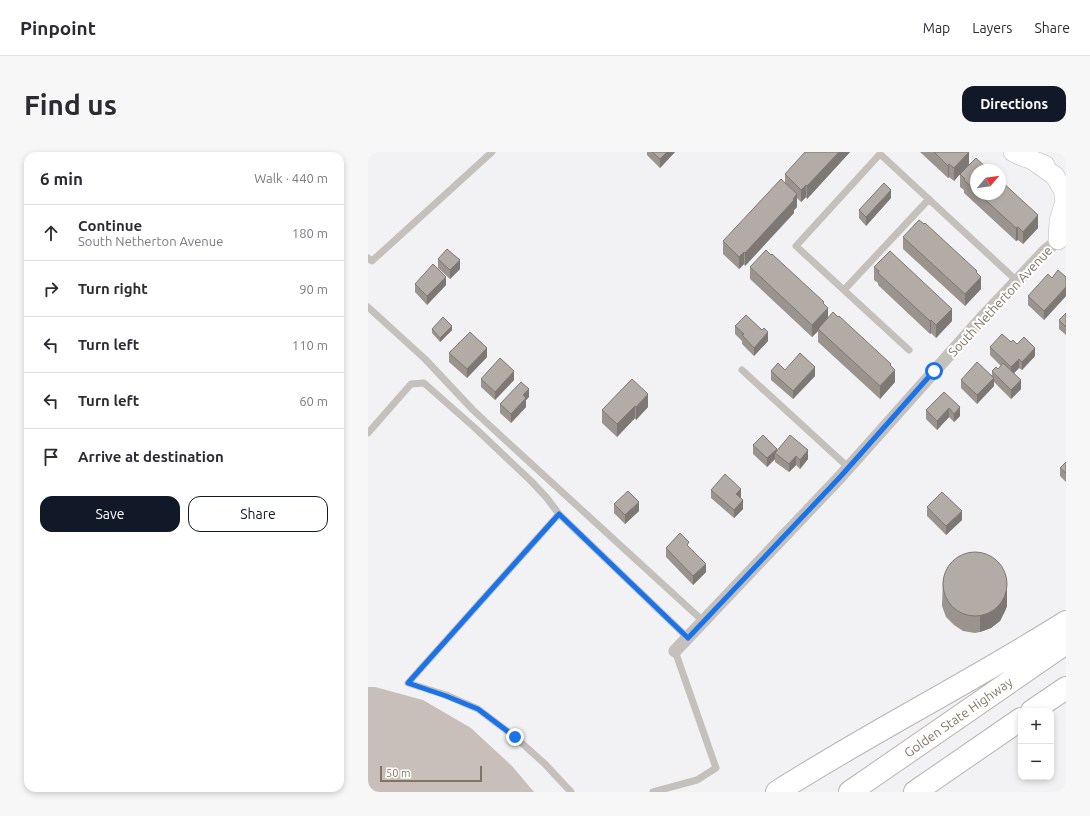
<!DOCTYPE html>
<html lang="en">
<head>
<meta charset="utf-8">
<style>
  :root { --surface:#fff; --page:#f7f7f7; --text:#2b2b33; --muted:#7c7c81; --line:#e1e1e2; --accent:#111827 }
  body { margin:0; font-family:Ubuntu,sans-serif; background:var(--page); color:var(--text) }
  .controls { position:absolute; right:12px; bottom:12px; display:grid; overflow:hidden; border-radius:8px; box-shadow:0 2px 6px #0003 }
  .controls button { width:36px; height:36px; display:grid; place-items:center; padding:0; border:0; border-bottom:1px solid var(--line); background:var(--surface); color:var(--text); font:20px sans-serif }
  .compass { position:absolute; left:602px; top:12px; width:36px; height:36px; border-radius:50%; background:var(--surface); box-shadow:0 2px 6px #0003; rotate:61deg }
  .scale { position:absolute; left:12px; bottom:10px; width:102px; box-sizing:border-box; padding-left:4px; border:2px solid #827465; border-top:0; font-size:11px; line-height:14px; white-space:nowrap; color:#827465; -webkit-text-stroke:3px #fff; paint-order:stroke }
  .stop { position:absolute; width:12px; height:12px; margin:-9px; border:3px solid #1a73e8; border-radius:50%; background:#fff }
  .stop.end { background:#1a73e8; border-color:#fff; box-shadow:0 1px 4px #0008 }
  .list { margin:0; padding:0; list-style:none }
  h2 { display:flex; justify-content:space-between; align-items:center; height:52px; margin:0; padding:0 16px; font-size:17px }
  h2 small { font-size:13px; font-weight:400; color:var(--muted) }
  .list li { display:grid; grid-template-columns:26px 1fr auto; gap:12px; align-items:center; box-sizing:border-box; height:56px; padding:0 16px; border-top:1px solid var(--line) }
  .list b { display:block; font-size:15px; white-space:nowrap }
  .list p { margin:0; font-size:13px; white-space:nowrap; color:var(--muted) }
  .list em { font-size:13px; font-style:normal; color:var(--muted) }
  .actions { display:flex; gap:8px; padding:12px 16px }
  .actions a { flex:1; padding:9px 0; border:1px solid var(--accent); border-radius:12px; text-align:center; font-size:14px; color:var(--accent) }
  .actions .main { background:var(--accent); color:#fff }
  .icon { flex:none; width:22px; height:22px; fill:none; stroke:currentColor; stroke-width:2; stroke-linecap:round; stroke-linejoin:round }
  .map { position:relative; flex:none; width:698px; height:640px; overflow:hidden; border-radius:12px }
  header { display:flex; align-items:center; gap:24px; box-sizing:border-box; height:56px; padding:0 20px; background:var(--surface); border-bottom:1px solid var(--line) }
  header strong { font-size:19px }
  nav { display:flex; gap:22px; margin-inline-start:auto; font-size:14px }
  .intro { display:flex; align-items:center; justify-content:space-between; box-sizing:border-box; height:96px; padding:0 24px }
  h1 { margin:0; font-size:28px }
  .button { padding:10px 18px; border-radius:12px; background:var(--accent); color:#fff; font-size:14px; font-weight:700 }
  main { display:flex; gap:24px; padding:0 24px }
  aside { flex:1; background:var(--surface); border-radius:12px; box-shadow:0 2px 6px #0003 }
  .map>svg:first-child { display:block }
  .water { fill:#c9bfba }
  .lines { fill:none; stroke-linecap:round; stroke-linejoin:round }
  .secondary-casing { stroke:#bbb6b1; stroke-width:20 }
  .motorway-casing { stroke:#b7b4b0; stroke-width:24 }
  .service { stroke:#c4c0bc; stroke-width:7 }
  .minor { stroke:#c4c0bc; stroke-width:13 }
  .secondary { stroke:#fff; stroke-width:19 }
  .motorway { stroke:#fff; stroke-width:22 }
  .wall { fill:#9a938e }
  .shaded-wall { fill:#7d7874 }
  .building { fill:#b3aba5; stroke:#7d7874 }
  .route { stroke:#1a73e8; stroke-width:5 }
  .labels { text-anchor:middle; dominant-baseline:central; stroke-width:4; stroke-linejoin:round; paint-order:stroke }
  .street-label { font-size:13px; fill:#827465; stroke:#fff }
</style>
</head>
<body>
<header>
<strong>Pinpoint</strong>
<nav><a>Map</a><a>Layers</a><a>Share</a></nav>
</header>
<div class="intro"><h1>Find us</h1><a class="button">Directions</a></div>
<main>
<aside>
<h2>6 min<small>Walk · 440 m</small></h2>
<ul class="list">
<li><svg class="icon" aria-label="ahead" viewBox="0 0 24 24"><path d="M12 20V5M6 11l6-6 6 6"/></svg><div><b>Continue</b><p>South Netherton Avenue</p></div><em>180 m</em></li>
<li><svg class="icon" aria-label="right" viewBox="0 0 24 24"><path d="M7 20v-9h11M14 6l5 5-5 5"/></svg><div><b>Turn right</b></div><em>90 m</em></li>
<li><svg class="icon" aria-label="left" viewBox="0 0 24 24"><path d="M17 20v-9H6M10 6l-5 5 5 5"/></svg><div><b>Turn left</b></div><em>110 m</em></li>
<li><svg class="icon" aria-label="left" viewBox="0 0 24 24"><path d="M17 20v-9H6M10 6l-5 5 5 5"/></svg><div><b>Turn left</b></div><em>60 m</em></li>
<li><svg class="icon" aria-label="arrive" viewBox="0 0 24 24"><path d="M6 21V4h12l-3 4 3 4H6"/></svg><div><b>Arrive at destination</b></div></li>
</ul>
<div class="actions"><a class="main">Save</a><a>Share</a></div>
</aside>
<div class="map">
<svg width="698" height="640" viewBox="0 0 698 640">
  <rect width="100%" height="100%" fill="#f2f2f5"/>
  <path class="water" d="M0 535H7L55 548 103 576 144 614 166 640H0Z"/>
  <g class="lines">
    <defs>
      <path id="secondary" d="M645 0 651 3 677 13
        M666 9 687 24 695 38 697 49 691 69 690 88"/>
      <path id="motorway" d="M664 559 698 536
        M409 640C503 580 603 530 698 470
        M482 640 698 491
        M547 640 653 567"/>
    </defs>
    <use href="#secondary" class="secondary-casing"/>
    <use href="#motorway" class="motorway-casing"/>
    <path class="service" d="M512 0V2L649 129
      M512 2 428 94 541 198
      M0 106 4 109 124 0
      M476 138 561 47
      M0 155 57 207 105 258 134 285 335 469
      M374 218 481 316
      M0 281 43 232 56 231 107 276 163 329 178 345 191 362
      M203 640 177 612 147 585 110 557 78 543 40 531 191 362 320 486
      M285 640 329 628 348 616 307 499"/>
    <path class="minor" d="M307 499 473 324 613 167 678 98 697 83"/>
    <use href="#secondary" class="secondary"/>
    <use href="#motorway" class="motorway"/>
  </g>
  <path class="wall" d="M279 0H307L292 16 279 3Z
    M482 0 439 47 438 45 433 50 429 46V55L426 58V61L377 114 376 112 371 117 355 102V89L417 31V22Z
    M552 0H601V12L608 18V42H632L670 76 655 92 650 88 648 89 596 41V38L592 35V22L586 29 581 25 580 26Z
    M523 46 498 74 491 66V58Z
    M535 85 609 121 613 137 597 154 535 97Z
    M70 107 92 117 82 127 70 116Z
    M382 115 456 152 460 166 523 214 527 230 512 247 450 190V179L444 185 382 127Z
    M506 115 584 169 568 186 563 181 562 182 510 133V131L506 128Z
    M698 125V144L676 168 660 153V144L684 126Z
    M47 132 78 133 59 153 47 140Z
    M698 161V183L691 177V168Z
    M367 174 394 178 400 189 386 204 374 192V189L367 182Z
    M64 177 84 178 72 190 64 181Z
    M643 190 649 192 667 204 654 218 651 216 646 221 653 237 643 247 626 230V234L609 252 593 236V228L624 223V219L630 217 633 214 622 203V195Z
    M81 201 119 205 99 226 81 210Z
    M403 219 447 224 425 247 403 228Z
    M113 227 146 228 127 248 113 235Z
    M264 227 280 255 268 268 267 266 249 285 234 271V258Z
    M576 240 592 264 586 270 581 265 569 278 558 267V258Z
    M161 245 158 248V255L143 271 132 261V252Z
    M385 293 409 299 440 307 432 317 428 313 421 320 407 310V307L399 315 385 302Z
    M698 310V330L692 324V316Z
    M343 338 373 345V346L375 357 366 366 343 346Z
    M246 352 271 359 257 372 246 361Z
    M559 355 594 368 578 383 559 364Z
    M298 396 338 420 325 433 298 405Z
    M575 426 639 454 637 459 632 469 623 476 612 480 607 481 595 479 586 473 578 465 574 454Z"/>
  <path class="shaded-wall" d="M299 0H307L292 16V7Z
    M471 0H482L439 47V34Z
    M601 0V12L586 29V16Z
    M581 12V25L580 26V14Z
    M438 33V45L433 50V38Z
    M523 38V46L498 74V65Z
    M429 42V55L426 58V61L377 114V101Z
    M670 63V76L655 92V80Z
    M650 75V88L648 89V76Z
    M376 100V112L371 117V105Z
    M92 108V117L82 127V118Z
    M609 119V129L613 125V137L597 154V142L608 120Z
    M78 125V133L59 153V144Z
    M698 135V144L676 168V159Z
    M456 150V160L460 156V168L450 177V179L444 185V173Z
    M584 157V169L568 186V173Z
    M563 168V181L562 182V169Z
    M84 174V178L72 190V186Z
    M400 180V189L386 204V196Z
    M119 196V205L99 226V217Z
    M667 196V204L654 218V210Z
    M651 207V216L643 224V215Z
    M523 212V222L527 218V230L512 247V234L522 213Z
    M447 215V224L425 247V239Z
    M146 219V228L127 248V240Z
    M626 226V234L609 252V243Z
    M653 228V237L643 247V238Z
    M161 237V245L158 248V255L143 271V262L155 243Z
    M280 242V255L268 268V255Z
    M267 254V266L249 285V272Z
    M592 255V264L586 270V262Z
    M581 256V265L569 278V269Z
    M409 297V302L407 301V307L399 315V306Z
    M440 298V307L432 317V308Z
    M428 304V313L421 320V312Z
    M373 337V345L368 351V342Z
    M375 348V357L366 366V358Z
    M271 350V359L257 372V363Z
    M594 359V368L578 383V374Z
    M338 412V420L325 433V424Z
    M639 426V454L637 459 632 469 623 476 612 480V464Z"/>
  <path class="building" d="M284 0H299L292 7Z
    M437 0H471L439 34 438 33 433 38 417 22Z
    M566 0H601L586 16 581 12 580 14Z
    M608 6 621 18H608V39L596 28 597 27 592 22Z
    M413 27 429 42 425 47 426 48 377 101 376 100 371 105 355 89Z
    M632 28 670 63 655 80 650 75 648 76 611 42H632Z
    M516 31 523 38 498 65 491 58Z
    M551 68 556 72 557 71 609 119 608 120 613 125 597 142 535 85Z
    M79 97 92 108 82 118 70 107Z
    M398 98 403 103 404 102 456 150 455 151 460 156 444 173 382 115Z
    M522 99 584 157 568 173 563 168 562 169 510 121 511 119 506 115Z
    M65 112 78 125 59 144 47 132Z
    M690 118 698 125V135L676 159 660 144 680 122 684 126Z
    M465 160 470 165 471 164 523 212 522 213 527 218 512 234 450 177Z
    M698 161V175L691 168Z
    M378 163 394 178 396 176 400 180 386 196 374 183 376 182 367 174Z
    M75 165 84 174 72 186 64 177Z
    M102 180 119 196 99 217 81 201Z
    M634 182 643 190 645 188 649 192 656 185 667 196 654 210 651 207 643 215 622 195Z
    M432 201 447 215 425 239 403 219 410 211 417 218Z
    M132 206 146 219 127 240 113 227Z
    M609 210 626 226 609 243 593 228Z
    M635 211 653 228 643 238 624 219 628 215 630 217Z
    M264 227 280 242 268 255 267 254 249 272 234 258Z
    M153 230 161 237 155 243 158 246 143 262 132 252Z
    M576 240 592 255 586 262 581 256 569 269 558 258Z
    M395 283 409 297 399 306 385 293Z
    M422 283 440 298 432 308 428 304 421 312 407 301Z
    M698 310V321L692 316Z
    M357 322 373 337 368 342 375 348 366 358 343 338Z
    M260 339 271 350 257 363 246 352Z
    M574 340 594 359 578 374 559 355Z
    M312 381 321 390 319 393 338 412 325 424 298 396Z
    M575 432a32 32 0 1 1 64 0a32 32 0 1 1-64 0Z"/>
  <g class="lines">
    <path class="route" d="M147 585 110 557 78 544 40 531 191 362 320 486 473 324 566 219"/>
  </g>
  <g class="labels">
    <g class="street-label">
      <text transform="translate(632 149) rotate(-47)">South Netherton Avenue</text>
      <text transform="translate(590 565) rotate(-35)">Golden State Highway</text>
    </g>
  </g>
</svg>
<div class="controls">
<button>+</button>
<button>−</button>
</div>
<svg class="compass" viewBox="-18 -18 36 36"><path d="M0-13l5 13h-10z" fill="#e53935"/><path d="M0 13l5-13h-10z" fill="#7c7c81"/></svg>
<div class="scale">50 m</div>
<div class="stop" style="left:566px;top:219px"></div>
<div class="stop end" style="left:147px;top:585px"></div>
</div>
</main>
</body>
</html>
